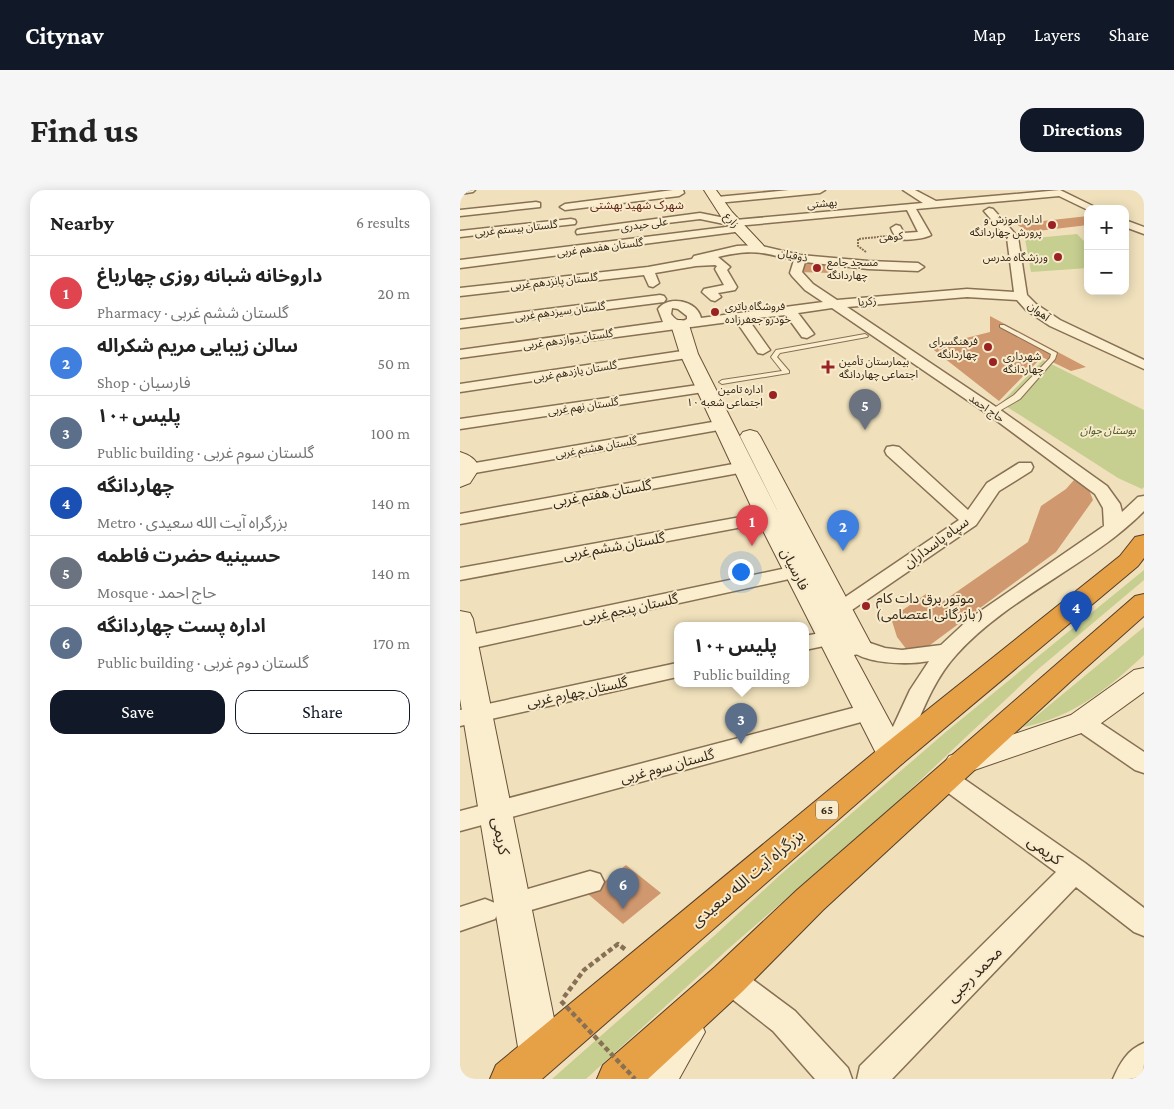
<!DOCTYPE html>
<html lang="en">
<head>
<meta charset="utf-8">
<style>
  :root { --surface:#fff; --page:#f6f6f6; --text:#222; --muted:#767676; --line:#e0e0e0; --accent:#111827 }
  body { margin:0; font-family:"Crimson Pro","Noto Sans Arabic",serif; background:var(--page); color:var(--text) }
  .controls { position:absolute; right:15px; top:15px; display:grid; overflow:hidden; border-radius:10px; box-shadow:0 2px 12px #0003 }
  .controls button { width:45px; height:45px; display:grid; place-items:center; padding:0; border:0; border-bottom:1px solid var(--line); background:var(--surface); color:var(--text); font:25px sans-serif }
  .you { position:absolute; left:280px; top:381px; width:18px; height:18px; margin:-12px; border:4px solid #fff; border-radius:50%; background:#1a73e8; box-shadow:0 0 0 8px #1a73e833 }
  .badge { display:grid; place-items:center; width:32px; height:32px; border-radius:50%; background:var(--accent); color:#fff; font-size:16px; font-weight:700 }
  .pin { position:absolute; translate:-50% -41px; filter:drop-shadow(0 1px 2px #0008) }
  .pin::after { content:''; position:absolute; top:26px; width:18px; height:15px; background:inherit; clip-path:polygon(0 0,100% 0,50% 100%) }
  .popup { position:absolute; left:214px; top:432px; width:135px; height:65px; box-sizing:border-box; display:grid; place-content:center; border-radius:10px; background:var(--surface); filter:drop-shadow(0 1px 4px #0005); font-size:16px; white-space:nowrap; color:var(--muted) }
  .popup b { font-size:19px; color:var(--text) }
  .popup::after { content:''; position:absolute; left:50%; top:100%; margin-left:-10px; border:10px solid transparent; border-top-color:var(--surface) }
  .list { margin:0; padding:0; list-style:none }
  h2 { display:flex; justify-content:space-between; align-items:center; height:65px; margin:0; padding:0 20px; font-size:21px }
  h2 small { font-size:16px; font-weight:400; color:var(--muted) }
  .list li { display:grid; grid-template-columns:32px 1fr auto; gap:15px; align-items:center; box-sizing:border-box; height:70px; padding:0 20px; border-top:1px solid var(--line) }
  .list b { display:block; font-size:19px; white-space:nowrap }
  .list p { margin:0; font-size:16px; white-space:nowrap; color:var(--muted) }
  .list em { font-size:16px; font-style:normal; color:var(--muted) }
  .actions { display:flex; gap:10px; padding:15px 20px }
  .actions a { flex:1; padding:11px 0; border:1px solid var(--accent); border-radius:15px; text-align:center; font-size:18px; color:var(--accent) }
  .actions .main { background:var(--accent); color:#fff }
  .map { position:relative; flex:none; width:684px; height:889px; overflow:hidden; border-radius:15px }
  header { display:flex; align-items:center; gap:30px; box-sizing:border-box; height:70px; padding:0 25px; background:var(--accent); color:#fff }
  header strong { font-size:24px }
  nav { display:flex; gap:28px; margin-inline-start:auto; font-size:18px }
  .intro { display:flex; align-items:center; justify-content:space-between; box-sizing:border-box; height:120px; padding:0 30px }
  h1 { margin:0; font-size:35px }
  .button { padding:12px 22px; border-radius:15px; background:var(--accent); color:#fff; font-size:18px; font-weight:700 }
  main { display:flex; gap:30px; padding:0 30px }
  aside { flex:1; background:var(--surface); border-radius:15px; box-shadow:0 2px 12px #0003 }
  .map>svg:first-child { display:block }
  .green { fill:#c6ce90 }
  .building { fill:#d0986f }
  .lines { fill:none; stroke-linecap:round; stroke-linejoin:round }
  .lane-casing { stroke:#887055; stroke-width:2 }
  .street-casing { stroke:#887055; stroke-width:3 }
  .secondary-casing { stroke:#6a5138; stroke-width:2 }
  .highway-casing { stroke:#553e2a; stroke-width:2 }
  .path-far1 { stroke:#887055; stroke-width:2; stroke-dasharray:2 1; stroke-linecap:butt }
  .path { stroke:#887055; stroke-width:4.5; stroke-dasharray:5 3; stroke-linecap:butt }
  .lane { fill:#fbeecf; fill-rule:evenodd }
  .street { fill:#fbeecf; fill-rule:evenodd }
  .secondary { fill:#fbeecf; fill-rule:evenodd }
  .highway { fill:#e6a046; fill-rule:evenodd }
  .path-bridge { stroke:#887055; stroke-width:4.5; stroke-dasharray:5 3; stroke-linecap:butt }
  .poi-dot { fill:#9a2222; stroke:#f7ebcc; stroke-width:2 }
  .labels { text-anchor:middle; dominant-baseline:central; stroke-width:4; stroke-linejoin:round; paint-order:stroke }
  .far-street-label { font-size:11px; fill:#36281a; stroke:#f7ebcc }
  .far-poi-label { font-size:11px; fill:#36281a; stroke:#f7ebcc; text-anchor:end }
  .far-park-label { font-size:11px; font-style:italic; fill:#475420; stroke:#f7ebcc }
  .far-neighbourhood-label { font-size:12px; fill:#652818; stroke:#f7ebcc }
  .shield { fill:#f7ebcc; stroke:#70624f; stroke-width:1 }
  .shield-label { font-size:12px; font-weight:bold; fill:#36281a }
  .street-label { font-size:14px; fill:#36281a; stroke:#f7ebcc }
  .poi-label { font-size:14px; fill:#36281a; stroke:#f7ebcc; text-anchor:start }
  .near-street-label { font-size:16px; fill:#36281a; stroke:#f7ebcc }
</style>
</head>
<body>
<header>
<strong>Citynav</strong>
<nav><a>Map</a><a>Layers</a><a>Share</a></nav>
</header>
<div class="intro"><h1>Find us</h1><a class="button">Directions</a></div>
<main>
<aside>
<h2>Nearby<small>6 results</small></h2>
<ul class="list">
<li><span class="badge" style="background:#e0444e">1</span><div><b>داروخانه شبانه روزی چهارباغ</b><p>Pharmacy · گلستان ششم غربی</p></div><em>20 m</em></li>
<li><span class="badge" style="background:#3f7fe0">2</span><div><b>سالن زیبایی مریم شکراله</b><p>Shop · فارسیان</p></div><em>50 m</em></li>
<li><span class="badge" style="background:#5c6f8a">3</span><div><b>پلیس +۱۰</b><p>Public building · گلستان سوم غربی</p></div><em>100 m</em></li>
<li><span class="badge" style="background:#1a4fb4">4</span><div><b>چهاردانگه</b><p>Metro · بزرگراه آیت الله سعیدی</p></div><em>140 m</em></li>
<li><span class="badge" style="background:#6b7280">5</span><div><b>حسینیه حضرت فاطمه</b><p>Mosque · حاج احمد</p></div><em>140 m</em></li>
<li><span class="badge" style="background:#5c6f8a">6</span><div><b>اداره پست چهاردانگه</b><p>Public building · گلستان دوم غربی</p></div><em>170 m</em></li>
</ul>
<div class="actions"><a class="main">Save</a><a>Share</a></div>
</aside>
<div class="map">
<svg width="684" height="889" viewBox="0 0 684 889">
  <rect width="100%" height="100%" fill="#f0e1bc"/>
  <path class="green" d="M617 44 628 55V78L571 82 565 49Z
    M583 170 684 220V297L682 299 658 288 541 213Z
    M684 380V390L576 481 435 614 268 759 126 889H92L254 746 320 685 487 541Z
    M684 437V465C647 499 614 527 563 537Z"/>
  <path class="building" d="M628 26V35L569 42 556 34Z
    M343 69 378 73 372 83 337 82Z
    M530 126 626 177 611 181 582 167 539 211 470 157 530 142Z
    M614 290 629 300 633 310 596 362 466 458 447 460 437 447 431 428 466 404 482 412 568 352 581 316 606 299Z
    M166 675 201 703 163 734 128 704Z"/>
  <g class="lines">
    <defs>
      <path id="lane" d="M540 135H544L597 163 595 169 560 209 534 224H531V220L554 205 590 168 591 164 540 137Z
        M405 144 408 146 407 147 320 163 317 167 329 181V183L262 194 259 192 262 190 322 181 311 167 316 160Z"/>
      <path id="street" d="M0 0H15L13 2 0 4Z
        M213 0H223L224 3 219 6 105 20 100 17 105 14Z
        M329 0H365L360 3 257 13 252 10 257 7Z
        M443 0H455L476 11 600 0 639 19 628 20 599 6 456 19 471 45C467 48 443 52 438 48 435 47 432 41 431 38L436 35 440 36 444 43 458 42 447 20 276 36 280 39 275 42 0 78V70L274 36 240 29 117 44 116 42 117 40 121 39 240 23 275 30 463 13Z
        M76 12 80 13V17L0 26V20Z
        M529 18 533 19 558 47 567 105 576 114 600 130 684 170V179L590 136 566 120 557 110 507 107 387 117 539 219 647 296 660 314 662 322 678 307 684 306V321C631 375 548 407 497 464 471 492 459 531 444 565L441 571 432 574 423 571 420 565 450 500 469 471C449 475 400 475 387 456L390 451 398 449 425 458 442 460 481 455 509 429 644 336 643 318 635 304 529 225 372 118 338 123 354 144 347 148 342 147 326 125 288 129 310 160 303 164 298 163 276 131 0 168V160L203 132 198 119C208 105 237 110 241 128L363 112 345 100 332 86 330 83 334 70C302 62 291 59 258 67L270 77 267 80 277 97 275 100 258 103 261 107 255 111 251 110 242 102 244 99 264 95 255 79 257 76 255 75 236 76 195 83 199 93 193 97 189 96 184 85 0 106V98L188 77 232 69 234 66 277 56 298 55 340 65 408 71 458 73 464 77 458 81 408 79 345 72 342 82 353 94 377 110 507 99 554 102 547 48 524 21ZM212 118 218 119 227 126V129C221 133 215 130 211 124Z
        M111 29 115 30 116 32 115 34 0 47V41Z
        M665 30 684 37V44L665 37Z
        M200 105 204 106 206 109 204 112 0 138V130Z
        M229 160 234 161 236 164 234 167 0 202V194Z
        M245 194 250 195 252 198 250 201 0 239V229Z
        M264 230 270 232 272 235 270 238 9 284 3 283 0 279 3 275 9 274Z
        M433 256 439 257 508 320 527 293 559 273H571L573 277 571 281 539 301 516 335 386 424 379 426 372 424 369 420 372 416 499 330 427 265 425 261 427 257Z
        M284 272 290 273 292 277 290 281 0 334V324Z
        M308 322 314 323 317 327 314 331 0 390V378Z
        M336 376 343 378 346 382 343 386 0 461V447Z
        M370 441 378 443 381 448 378 453 345 460V446Z
        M217 473V487L0 536V520Z
        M408 514 416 516 420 522 416 528 0 641V621Z
        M622 524 630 526 684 562V583L675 580 614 538 610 532 614 526Z
        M485 579 494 582 625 673 684 718V746L674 742 616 697 432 889H397L400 876 596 682 476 594 473 588 476 582Z
        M130 681 140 684 144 692 140 700 54 725 44 722 40 714 44 706Z
        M25 709 35 713 39 721 35 729 0 741V717Z
        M269 776 280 780 335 821 388 878 392 889H355L313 841 258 798 254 789 258 780Z
        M684 853V889H653C660 873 667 860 684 853Z"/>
      <path id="secondary" d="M244 0H256L272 22 303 55 305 58 303 61H293L262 28Z
        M220 130 226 131 229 135 238 164 321 328 280 246 283 242 290 240 297 242 300 246 412 456 408 462 394 465 448 565 443 573 432 576 421 573 296 327 220 164 211 135 214 131Z
        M0 262C9 265 17 269 19 279L10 293 0 297Z
        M0 421 10 423 13 429 101 863 95 877 80 882 65 877 59 863 0 509Z
        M684 478V502L633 539 500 585 489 582 484 574 489 566 611 525 674 480Z
        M225 823 239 829 245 842 219 889H174L180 875 211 829Z"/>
      <path id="highway" d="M684 345V368L678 376 443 573 82 889H30L36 875 421 557 660 366 675 347Z
        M684 404V426L611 491 363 720 283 801 188 889H137L143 875 255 777 337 700 675 406Z"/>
    </defs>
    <use href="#lane" class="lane-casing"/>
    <use href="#street" class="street-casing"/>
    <use href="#secondary" class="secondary-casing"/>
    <use href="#highway" class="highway-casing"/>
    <path class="path-far1" d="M406 62 398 56V49L428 46"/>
    <path class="path" d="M104 807 124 780 158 754 166 760"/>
    <use href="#lane" class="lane"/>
    <use href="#street" class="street"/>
    <use href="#secondary" class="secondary"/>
    <use href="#highway" class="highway"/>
    <path class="path-bridge" d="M101 811 175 889"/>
  </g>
  <g class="poi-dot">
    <circle cx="592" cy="35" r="5"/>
    <circle cx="598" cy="67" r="5"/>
    <circle cx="357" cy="78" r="5"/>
    <circle cx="255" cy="122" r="5"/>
    <circle cx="528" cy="157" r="5"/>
    <circle cx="533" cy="172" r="5"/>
    <path d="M365.5 169.5h5v5h5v5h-5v5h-5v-5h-5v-5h5z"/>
    <circle cx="313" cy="205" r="5"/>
    <circle cx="406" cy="416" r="5"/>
  </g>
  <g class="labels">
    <g class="far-street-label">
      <text transform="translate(362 13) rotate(-5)">بهشتی</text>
      <text transform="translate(272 30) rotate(49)">زارع</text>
      <text transform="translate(184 34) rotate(-8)">علی حیدری</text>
      <text transform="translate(56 38) rotate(-6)">گلستان بیستم غربی</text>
      <text transform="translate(431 46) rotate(-3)">کوهی</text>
      <text transform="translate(140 57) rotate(-7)">گلستان هفدهم غربی</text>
      <text transform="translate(333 65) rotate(11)">ذوقیان</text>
      <text transform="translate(94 91) rotate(-6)">گلستان پانزدهم غربی</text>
      <text transform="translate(407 111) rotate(-6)">زکریا</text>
      <text transform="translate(100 121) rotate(-7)">گلستان سیزدهم غربی</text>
      <text transform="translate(579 121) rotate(37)">آهوان</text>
      <text transform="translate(108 149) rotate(-8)">گلستان دوازدهم غربی</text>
      <text transform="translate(115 181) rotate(-9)">گلستان یازدهم غربی</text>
      <text transform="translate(123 216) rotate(-8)">گلستان نهم غربی</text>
      <text transform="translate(527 218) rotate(35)">حاج احمد</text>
      <text transform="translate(136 257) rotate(-10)">گلستان هشتم غربی</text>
    </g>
    <g class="far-poi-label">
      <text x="582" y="29">اداره آموزش و<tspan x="582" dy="13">پرورش چهاردانگه</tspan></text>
      <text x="588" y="67">ورزشگاه مدرس</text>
      <text x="367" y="72" text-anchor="start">مسجد جامع<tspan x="367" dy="13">چهاردانگه</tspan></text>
      <text x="265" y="116" text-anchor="start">فروشگاه باتری<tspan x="265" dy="13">خودرو جعفرزاده</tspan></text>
      <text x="518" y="151">فرهنگسرای<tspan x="518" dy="13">چهاردانگه</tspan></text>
      <text x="543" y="166" text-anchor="start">شهرداری<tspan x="543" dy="13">چهاردانگه</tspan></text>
      <text x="379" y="171" text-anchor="start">بیمارستان تأمین<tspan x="379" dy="13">اجتماعی چهاردانگه</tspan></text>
      <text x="303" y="199">اداره تامین<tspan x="303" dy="13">اجتماعی شعبه ۱۰</tspan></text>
    </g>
    <g class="far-park-label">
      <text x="648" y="240">بوستان جوان</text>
    </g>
    <g class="far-neighbourhood-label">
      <text x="177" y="15">شهرک شهید بهشتی</text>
    </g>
    <rect class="shield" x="356" y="610.5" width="22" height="19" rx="4"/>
    <g class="shield-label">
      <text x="367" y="620">65</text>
    </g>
    <g class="street-label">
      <text transform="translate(142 303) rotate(-10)">گلستان هفتم غربی</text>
      <text transform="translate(476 352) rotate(-36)">سپاه پاسداران</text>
      <text transform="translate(154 356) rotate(-10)">گلستان ششم غربی</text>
      <text transform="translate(335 379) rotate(63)">فارسیان</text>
      <text transform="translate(170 418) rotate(-12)">گلستان پنجم غربی</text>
      <text transform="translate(117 502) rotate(-12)">گلستان چهارم غربی</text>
      <text transform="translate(207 576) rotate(-15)">گلستان سوم غربی</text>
    </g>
    <g class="poi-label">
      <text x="416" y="408">موتور برق دات کام<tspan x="416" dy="16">(بازرگانی اعتصامی )</tspan></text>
    </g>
    <g class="near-street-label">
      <text transform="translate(41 646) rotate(79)">کریمی</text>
      <text transform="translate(585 660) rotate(36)">کریمی</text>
      <text transform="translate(287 688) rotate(-40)">بزرگراه آیت الله سعیدی</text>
      <text transform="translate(514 784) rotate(-45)">محمد رجبی</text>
    </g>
  </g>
</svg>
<div class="controls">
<button>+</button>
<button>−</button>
</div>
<div class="you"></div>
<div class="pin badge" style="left:292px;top:356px;background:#e0444e">1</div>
<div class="pin badge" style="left:383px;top:361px;background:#3f7fe0">2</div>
<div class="pin badge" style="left:281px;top:554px;background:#5c6f8a">3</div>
<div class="popup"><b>پلیس +۱۰</b>Public building</div>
<div class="pin badge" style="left:616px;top:442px;background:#1a4fb4">4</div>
<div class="pin badge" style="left:405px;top:240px;background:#6b7280">5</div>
<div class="pin badge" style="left:163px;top:719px;background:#5c6f8a">6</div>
</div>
</main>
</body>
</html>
